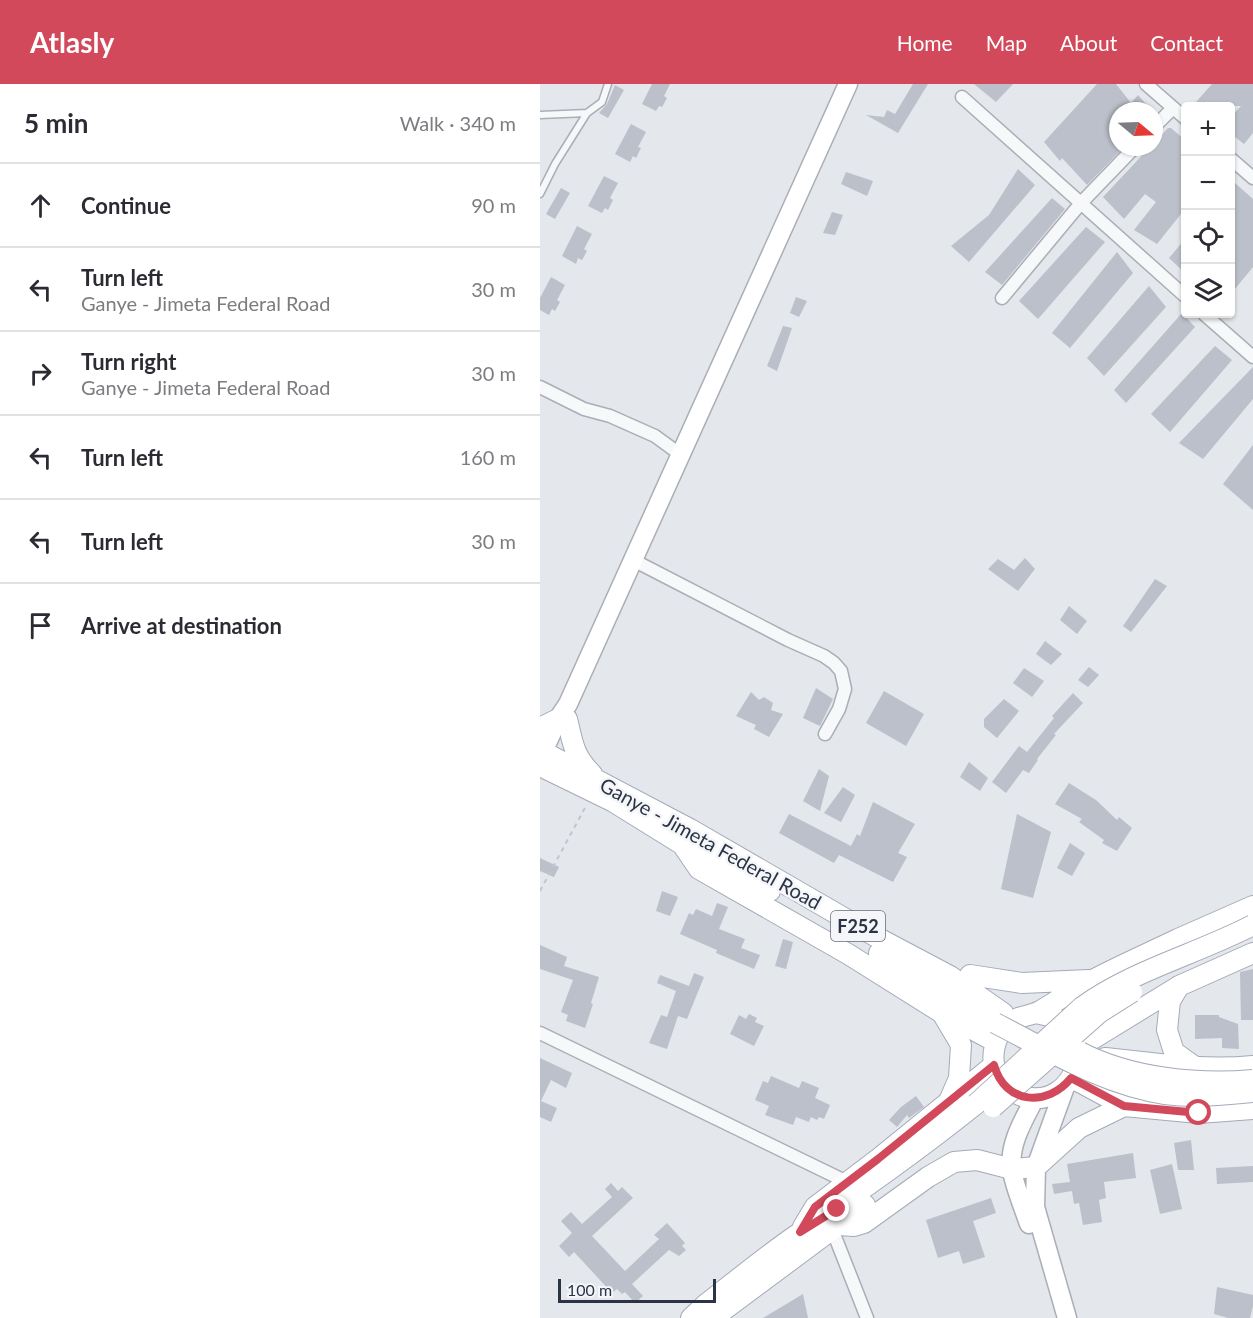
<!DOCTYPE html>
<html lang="en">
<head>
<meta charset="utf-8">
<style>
  :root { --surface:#fff; --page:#f7f7f7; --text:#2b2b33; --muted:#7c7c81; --line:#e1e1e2; --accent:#d1495b }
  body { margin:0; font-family:Lato,sans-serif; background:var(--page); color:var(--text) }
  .controls { position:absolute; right:18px; top:18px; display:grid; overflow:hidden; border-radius:6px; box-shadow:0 2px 4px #0004 }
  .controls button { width:54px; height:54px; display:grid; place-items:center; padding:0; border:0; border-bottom:2px solid var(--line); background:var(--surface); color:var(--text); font:30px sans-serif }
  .compass { position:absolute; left:569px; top:18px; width:54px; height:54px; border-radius:50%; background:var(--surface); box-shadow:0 2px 4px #0004; rotate:109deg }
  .scale { position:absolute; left:18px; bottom:15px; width:158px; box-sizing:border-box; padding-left:6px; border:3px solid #2b3445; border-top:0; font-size:16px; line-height:21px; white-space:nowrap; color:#2b3445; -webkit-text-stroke:4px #f4f6f9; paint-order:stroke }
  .stop { position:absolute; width:18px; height:18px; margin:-14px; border:4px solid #d1495b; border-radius:50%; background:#fff }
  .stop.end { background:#d1495b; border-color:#fff; box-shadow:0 2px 6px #0008 }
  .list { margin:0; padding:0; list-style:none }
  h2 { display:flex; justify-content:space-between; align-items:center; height:78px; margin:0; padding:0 24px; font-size:26px }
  h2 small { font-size:20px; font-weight:400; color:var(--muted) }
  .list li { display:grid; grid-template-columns:39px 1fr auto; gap:18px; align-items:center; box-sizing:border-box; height:84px; padding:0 24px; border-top:2px solid var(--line) }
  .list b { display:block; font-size:22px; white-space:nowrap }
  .list p { margin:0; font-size:20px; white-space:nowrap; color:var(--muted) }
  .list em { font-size:20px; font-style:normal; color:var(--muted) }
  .icon { flex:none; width:33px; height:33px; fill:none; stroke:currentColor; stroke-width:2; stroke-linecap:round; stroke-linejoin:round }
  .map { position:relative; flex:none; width:713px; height:1234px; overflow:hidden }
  header { display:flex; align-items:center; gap:36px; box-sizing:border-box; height:84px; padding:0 30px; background:var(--accent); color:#fff }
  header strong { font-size:28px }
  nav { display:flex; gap:33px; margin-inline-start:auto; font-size:21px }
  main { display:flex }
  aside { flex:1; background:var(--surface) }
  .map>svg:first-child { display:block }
  .building { fill:#bbc0ca }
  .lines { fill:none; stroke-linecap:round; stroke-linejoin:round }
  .lane-casing { stroke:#a9aeb7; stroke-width:9 }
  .street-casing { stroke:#a9aeb7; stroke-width:15 }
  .secondary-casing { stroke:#a9aeb7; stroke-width:21 }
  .primary-casing { stroke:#a3abb8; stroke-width:22 }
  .path { stroke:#c2c5cb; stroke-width:2; stroke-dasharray:4.5 4.5; stroke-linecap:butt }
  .lane { stroke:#f7f8fa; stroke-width:6 }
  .street { stroke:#f7f8fa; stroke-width:12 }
  .secondary { stroke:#fff; stroke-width:18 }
  .primary { stroke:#fff; stroke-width:20 }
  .primary-bridge-casing { stroke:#a3abb8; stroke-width:22; stroke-linecap:butt }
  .primary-bridge { stroke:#fff; stroke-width:20 }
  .route { stroke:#d1495b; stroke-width:8 }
  .labels { text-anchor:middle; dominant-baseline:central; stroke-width:5; stroke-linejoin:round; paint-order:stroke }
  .shield { fill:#f4f6f9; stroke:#676e7b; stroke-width:1.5 }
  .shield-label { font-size:18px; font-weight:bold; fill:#2b3445 }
  .street-label { font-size:20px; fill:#2b3445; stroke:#f4f6f9 }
</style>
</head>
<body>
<header>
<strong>Atlasly</strong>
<nav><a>Home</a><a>Map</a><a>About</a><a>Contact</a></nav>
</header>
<main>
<aside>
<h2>5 min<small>Walk · 340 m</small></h2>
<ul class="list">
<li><svg class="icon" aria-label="ahead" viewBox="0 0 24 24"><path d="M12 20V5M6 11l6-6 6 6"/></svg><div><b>Continue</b></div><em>90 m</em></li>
<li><svg class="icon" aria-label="left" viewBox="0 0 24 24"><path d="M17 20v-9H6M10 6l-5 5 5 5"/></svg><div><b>Turn left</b><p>Ganye - Jimeta Federal Road</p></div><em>30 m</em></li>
<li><svg class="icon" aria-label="right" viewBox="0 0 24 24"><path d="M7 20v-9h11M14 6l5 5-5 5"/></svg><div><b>Turn right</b><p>Ganye - Jimeta Federal Road</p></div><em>30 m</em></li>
<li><svg class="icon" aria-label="left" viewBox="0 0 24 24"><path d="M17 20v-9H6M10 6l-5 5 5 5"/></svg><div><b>Turn left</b></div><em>160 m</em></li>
<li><svg class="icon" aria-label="left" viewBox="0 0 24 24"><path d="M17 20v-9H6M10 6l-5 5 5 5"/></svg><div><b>Turn left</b></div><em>30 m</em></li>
<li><svg class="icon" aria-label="arrive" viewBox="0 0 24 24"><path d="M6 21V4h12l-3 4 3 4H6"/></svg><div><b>Arrive at destination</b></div></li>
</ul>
</aside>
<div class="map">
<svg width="713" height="1234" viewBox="0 0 713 1234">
  <rect width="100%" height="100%" fill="#e4e7ec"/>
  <path class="building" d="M112 0H130L124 12 127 14 122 23 119 22 116 27 102 20Z
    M373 0H388L358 49 326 31 344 33 347 26 355 30Z
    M434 0H473L456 18Z
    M557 0H576L591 19 598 11 612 27H578V63H584L547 101 522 74 520 77 504 58Z
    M672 0H713V49L704 60 690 49V34L701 22H661L656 18Z
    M75 1 84 6 68 34 59 29 67 20Z
    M91 40 106 48 98 63 101 64 96 74 93 72 90 78 75 70Z
    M628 44H631L645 56V125L617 160 594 146 616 118 605 110 584 135 563 113 610 63H614V59Z
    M478 85 495 101 429 178 411 162 449 131Z
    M306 88 333 97 327 112 301 100Z
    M64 92 78 99 70 114 73 116 68 126 65 124 62 129 48 122Z
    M695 99 713 115V183L690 211V104Z
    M21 104 30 109 15 135 6 130Z
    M512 114 525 125 462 201 445 188Z
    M292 128 303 131 295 151 283 149Z
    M37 142 52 150 44 165 47 167 42 176 38 174 36 180 22 172Z
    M546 143 565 158 498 235 479 217Z
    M645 155V189L629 174Z
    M577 168 593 189 530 264 512 249Z
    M11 193 25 201 17 216 20 218 15 227 12 225 9 231 0 226V214Z
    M609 202 626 223 564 292 547 274Z
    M256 213 267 217 259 233 250 229Z
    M642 229 655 243 586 319 574 306Z
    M243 242 252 244 237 287 227 282Z
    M675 262 692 276 630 348 611 330Z
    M713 283V315L663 375 639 359Z
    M713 361V426L683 400Z
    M485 474 495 485 478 507 448 485 458 475 474 486Z
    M615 495 627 502 591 548 583 542Z
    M529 522 547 537 537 550 520 536Z
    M505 557 522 570 511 581 496 570Z
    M549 583 559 591 548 603 538 596Z
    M484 584 504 597 492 613 473 599Z
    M276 604 293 615 280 642 263 634Z
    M344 607 384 630 366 662 326 639Z
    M211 608 219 616 224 613 233 619 231 626 243 630 229 653 214 645 216 641 196 632Z
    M533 609 543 619 514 650 516 651 497 675 498 676 489 689 483 686 466 709 452 698 479 662 487 668 514 634 512 632Z
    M464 615 479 627 457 654 444 643V635Z
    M429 678 448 694 440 707 420 693Z
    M279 685 289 692 280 727 263 717Z
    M529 699 556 716 577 736 579 733 592 744 577 767 562 759 564 756 539 738 542 735 515 720Z
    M303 703 315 711 301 738 284 729Z
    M333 718 375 740 358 769 367 773 353 798 299 771 294 779 239 749 249 730 311 762 317 750 320 752Z
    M477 730 511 748 493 814 461 805Z
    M530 759 545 769 532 792 517 784Z
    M0 774 19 783 14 793 0 787Z
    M122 807 138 813 130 832 116 827Z
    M177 819 188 823 179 845 205 855 201 864 220 871 214 885 176 869 177 866 140 850 149 829 153 831 156 825 172 832Z
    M243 855 253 858 246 885 235 882Z
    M0 861 27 873 24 882 59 893 51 919 53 920 45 944 26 937 28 931 21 928 33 896 0 885Z
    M713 885V936H701L700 888Z
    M154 889 164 893 147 935 138 932 127 965 109 959 121 931 127 933 136 907 117 899 120 891 149 902Z
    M209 930 217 934 215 938 224 942 214 962 190 950 199 931 206 935Z
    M655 931H679V933L698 940 699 965 682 964V954L655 955Z
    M0 974 32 989 26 1004 11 996 1 1017 17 1024 11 1038 0 1033Z
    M231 992 259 1004 262 997 279 1004 275 1014 290 1021 284 1035 279 1033 277 1036 271 1033 269 1038 256 1033 253 1041 225 1031 229 1022 215 1016 223 997 228 999Z
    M376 1012 384 1023 369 1034 367 1031 357 1043 349 1036 361 1023Z
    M651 1056 654 1086H638L634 1059Z
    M593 1069 596 1094 564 1098 566 1114 559 1116 562 1138 543 1141 539 1119 534 1120 532 1107 514 1110 512 1100 530 1098 527 1080Z
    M632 1080 642 1125 620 1130 610 1086Z
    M713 1082V1098L677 1100 676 1084Z
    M71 1099 78 1107 82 1103 93 1114 52 1152 85 1187 119 1155 114 1151 127 1139 145 1159 142 1162 146 1166 139 1172 129 1166 92 1200 103 1212 95 1219 85 1208 82 1210 77 1205 72 1209 34 1168 29 1173 19 1162 32 1149 21 1137 31 1128 42 1140 72 1113 65 1105Z
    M451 1114 456 1129 433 1137 445 1173 423 1180 419 1167 398 1174 386 1136Z
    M677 1203 713 1211V1222L710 1234H688L674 1230Z
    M263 1210 268 1234H223Z"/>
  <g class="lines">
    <defs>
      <path id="lane" d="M0 31 47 29
        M0 110 15 80 47 29 62 18 68 0"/>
      <path id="street" d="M606 0 646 35
        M422 13 646 213
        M614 43 633 24
        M690 74 713 94
        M462 214 541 119 595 63
        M664 230 713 273
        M0 303 44 325 70 332 115 352 141 371
        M93 476 248 556 284 572 294 579 301 587 305 605 299 625 285 650
        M0 949 307 1098
        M292 1145 327 1234"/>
      <path id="secondary" d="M3 668 18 635 28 620 308 0
        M525 1003 496 1083 495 1123 527 1234
        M489 1140C484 1125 474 1101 472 1086 468 1061 484 1035 495 1014"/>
      <path id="primary" d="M27 635C33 659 33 671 52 690
        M0 644 18 635
        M0 666 150 745 342 856 410 892 463 929
        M0 682 72 717 143 761 230 807
        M144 763 159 785 308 870 402 929 456 958
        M339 869 455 939
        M430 891 482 899 549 896
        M639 902 630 917 627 946 634 968 655 983
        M402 929 421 961 419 994 410 1015
        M496 929C504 931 516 933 522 938 556 963 531 1019 491 1014 475 1012 462 1002 456 987 450 973 455 951 467 941 477 931 489 933 500 927 517 917 533 906 551 897 579 882 609 869 638 855 663 844 688 833 713 822
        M538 964 639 902 713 869
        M565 974C614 979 663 987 713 982
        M532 994 584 1022 659 1029 713 1025
        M298 1141 314 1142 324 1139 388 1093 414 1078 437 1076 472 1085 496 1083 539 1044 584 1022
        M263 1143 275 1123 338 1075 454 981
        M151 1234 165 1221C197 1196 228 1170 261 1148 320 1107 379 1066 436 1020
        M173 1234 325 1121"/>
    </defs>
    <use href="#lane" class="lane-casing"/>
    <use href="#street" class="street-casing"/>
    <use href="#secondary" class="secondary-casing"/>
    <use href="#primary" class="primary-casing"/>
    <path class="path" d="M0 807 47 720"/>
    <use href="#lane" class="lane"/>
    <use href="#street" class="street"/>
    <use href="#secondary" class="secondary"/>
    <use href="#primary" class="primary"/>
    <defs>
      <path id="primary-bridge" d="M455 939C510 967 564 1001 625 1010 655 1014 684 1011 713 1008
        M540 968C590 994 658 1001 713 996
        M436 1020 542 923C593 886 657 870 713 841
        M453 1023 559 929 592 908"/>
    </defs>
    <use href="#primary-bridge" class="primary-bridge-casing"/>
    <use href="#primary-bridge" class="primary-bridge"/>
  </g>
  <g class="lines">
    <path class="route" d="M297 1125 260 1148 275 1123 338 1075 454 981C465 1021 508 1023 531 994L584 1022 659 1029"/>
  </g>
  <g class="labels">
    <rect class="shield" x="291" y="827" width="54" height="30" rx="4.5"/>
    <g class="shield-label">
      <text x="318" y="842">F252</text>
    </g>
    <g class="street-label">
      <text transform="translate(171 759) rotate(29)">Ganye - Jimeta Federal Road</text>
    </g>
  </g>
</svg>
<div class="controls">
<button>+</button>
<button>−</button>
<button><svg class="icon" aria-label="locate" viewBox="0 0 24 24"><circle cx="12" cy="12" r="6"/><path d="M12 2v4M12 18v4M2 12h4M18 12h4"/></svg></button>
<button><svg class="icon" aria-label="layers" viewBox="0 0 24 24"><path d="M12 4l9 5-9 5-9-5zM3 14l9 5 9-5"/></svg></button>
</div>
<svg class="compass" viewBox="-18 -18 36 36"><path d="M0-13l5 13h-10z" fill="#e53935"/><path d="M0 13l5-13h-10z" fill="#7c7c81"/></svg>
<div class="scale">100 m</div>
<div class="stop" style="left:659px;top:1029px"></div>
<div class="stop end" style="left:297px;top:1125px"></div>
</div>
</main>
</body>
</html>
